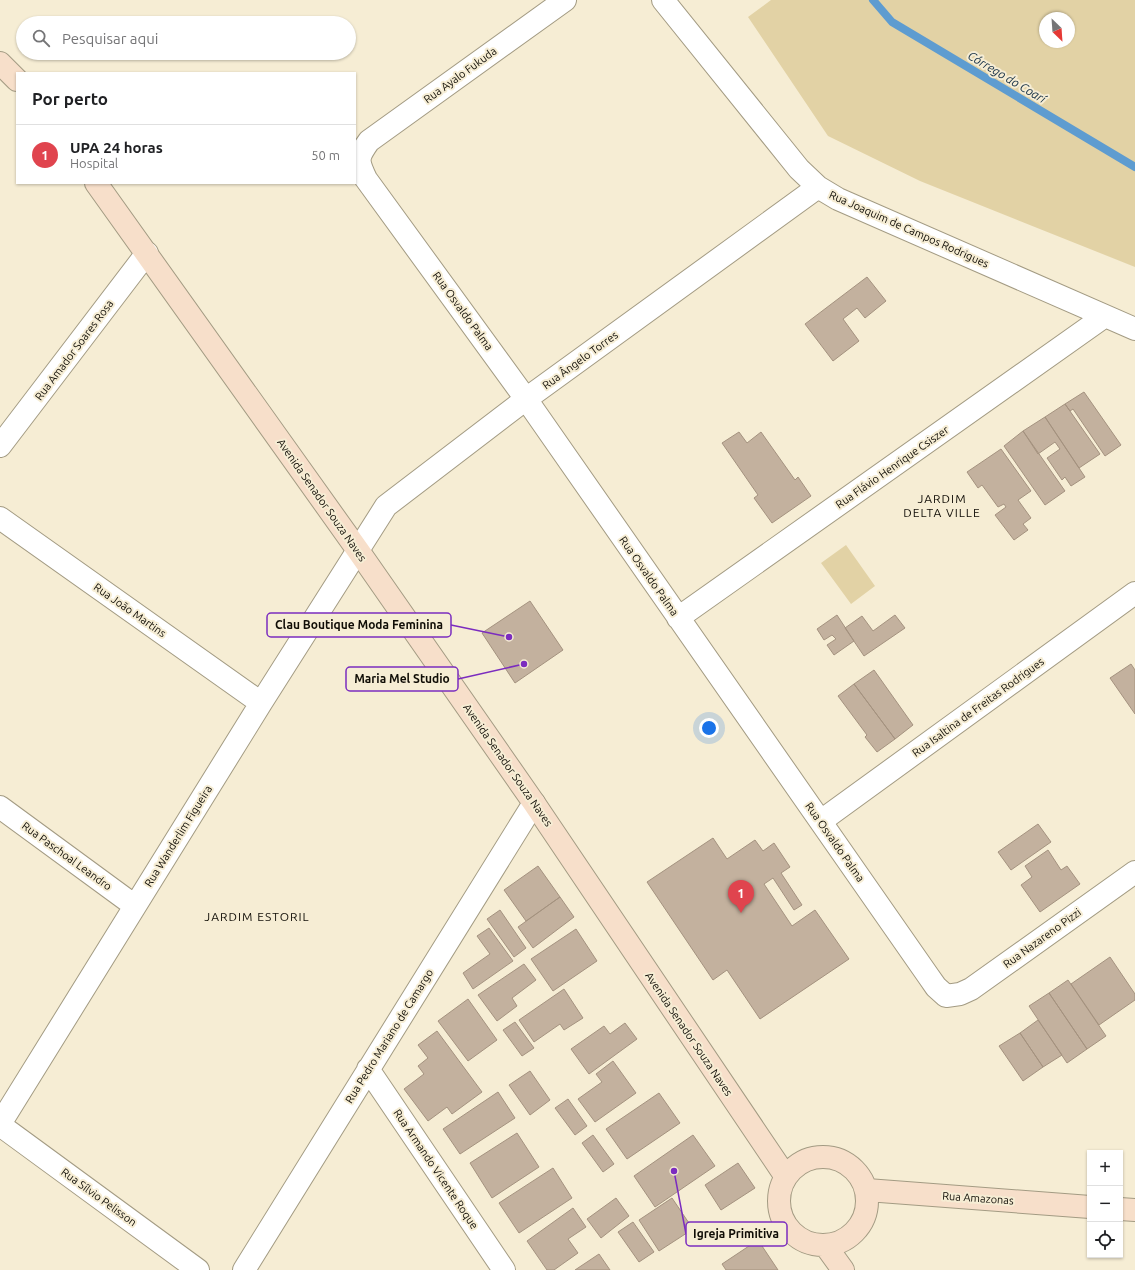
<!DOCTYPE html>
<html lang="pt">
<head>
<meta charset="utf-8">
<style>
  :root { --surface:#fff; --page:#f6f6f6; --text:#202124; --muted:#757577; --line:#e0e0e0; --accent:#0982ca }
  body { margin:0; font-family:Ubuntu,sans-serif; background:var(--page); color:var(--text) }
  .controls { position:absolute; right:12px; bottom:12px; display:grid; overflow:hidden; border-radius:0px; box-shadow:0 1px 3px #0004 }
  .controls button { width:36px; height:36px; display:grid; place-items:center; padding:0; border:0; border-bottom:1px solid var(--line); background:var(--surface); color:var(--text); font:20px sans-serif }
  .compass { position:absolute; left:1039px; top:12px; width:36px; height:36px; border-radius:50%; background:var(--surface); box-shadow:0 1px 3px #0004; rotate:155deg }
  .you { position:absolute; left:709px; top:728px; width:14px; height:14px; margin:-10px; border:3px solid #fff; border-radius:50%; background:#1a73e8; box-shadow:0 0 0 6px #1a73e833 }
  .badge { display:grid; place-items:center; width:26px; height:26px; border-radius:50%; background:var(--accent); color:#fff; font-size:13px; font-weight:700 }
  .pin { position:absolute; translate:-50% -33px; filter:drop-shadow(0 1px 2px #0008) }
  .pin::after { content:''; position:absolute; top:21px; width:14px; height:12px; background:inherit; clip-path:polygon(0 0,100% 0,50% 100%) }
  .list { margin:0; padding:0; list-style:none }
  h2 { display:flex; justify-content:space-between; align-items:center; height:52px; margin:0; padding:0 16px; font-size:17px }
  h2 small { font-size:13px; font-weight:400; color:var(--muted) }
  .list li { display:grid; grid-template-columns:26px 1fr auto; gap:12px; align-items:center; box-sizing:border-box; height:60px; padding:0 16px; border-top:1px solid var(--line) }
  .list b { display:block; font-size:15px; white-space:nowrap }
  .list p { margin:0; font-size:13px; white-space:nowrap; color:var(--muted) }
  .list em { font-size:13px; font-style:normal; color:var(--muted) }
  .icon { flex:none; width:22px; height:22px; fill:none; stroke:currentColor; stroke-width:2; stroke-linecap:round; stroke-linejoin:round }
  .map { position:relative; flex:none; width:1135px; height:1270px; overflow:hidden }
  .search { position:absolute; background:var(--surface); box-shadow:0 1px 3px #0004; left:16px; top:16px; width:340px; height:44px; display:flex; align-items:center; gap:10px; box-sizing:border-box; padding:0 14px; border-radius:22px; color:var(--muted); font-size:15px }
  .panel { position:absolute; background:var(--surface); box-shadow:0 1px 3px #0004; left:16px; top:72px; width:340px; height:112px; border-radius:0px }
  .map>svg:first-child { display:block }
  .green { fill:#e2d2a5; fill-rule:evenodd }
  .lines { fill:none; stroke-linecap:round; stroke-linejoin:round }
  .stream { stroke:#5e9cd0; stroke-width:8 }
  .building { fill:#c3b19e; stroke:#a4927f }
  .street-casing { stroke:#a39b83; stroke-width:24 }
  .secondary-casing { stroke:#a39b83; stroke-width:24 }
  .street { stroke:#fff; stroke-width:22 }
  .secondary { stroke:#f7dfca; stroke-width:22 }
  .labels { text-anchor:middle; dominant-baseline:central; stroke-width:4; stroke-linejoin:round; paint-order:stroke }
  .street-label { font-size:11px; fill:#100d06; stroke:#f6edd4 }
  .water-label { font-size:12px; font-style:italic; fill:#122d43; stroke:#f6edd4 }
  .neighbourhood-label { font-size:12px; letter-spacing:1px; fill:#100d06; stroke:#f6edd4 }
  .leader { fill:none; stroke:#7b2cbf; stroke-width:1.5 }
  .callout-dot { fill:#7b2cbf; stroke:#f6edd4; stroke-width:1.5 }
  .callout { fill:#f6edd4; stroke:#7b2cbf; stroke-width:1.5 }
  .callout-label { font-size:12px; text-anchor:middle; font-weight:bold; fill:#100d06 }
</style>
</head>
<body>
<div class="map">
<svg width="1135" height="1270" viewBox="0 0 1135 1270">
  <rect width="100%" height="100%" fill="#f6edd4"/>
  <path class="green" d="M771 0H1135V267L920 181 828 136 748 17ZM1045 18H1069V42H1045Z
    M846 545 875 586 851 604 821 563Z"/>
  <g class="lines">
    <path class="stream" d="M873 0 892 22 1135 167"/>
  </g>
  <path class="building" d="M867 277 886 301 865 318 857 308 843 319 859 341 833 361 805 324Z
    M1084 392 1121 445 1105 456 1073 409 1070 411 1065 404Z
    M1065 404 1100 454 1079 468 1045 417Z
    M1045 417 1085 477 1071 486 1065 477 1062 480 1047 458 1060 449 1055 442 1038 454 1023 431Z
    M1023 431 1065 491 1045 505 1004 446Z
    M739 432 747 443 761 432 795 480 798 477 811 496 772 523 754 498 758 495 722 443Z
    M1001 449 1031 491 1018 500 1031 518 1023 524 1028 530 1014 540 995 515 1006 507 1004 504 998 507 982 485 978 488 967 472Z
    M530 601 563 650 515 683 482 633Z
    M837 615 854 641 834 655 827 645 836 639 832 635 824 640 817 629Z
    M895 615 905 628 864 656 845 628 862 616 873 631Z
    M1131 664 1135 670V714L1110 678Z
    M874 670 913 725 895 739 854 684Z
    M854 684 895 739 877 752 865 737 867 735 838 696Z
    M1038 824 1051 842 1011 870 998 852Z
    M713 838 727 859 755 840 763 851 774 843 790 867 781 873 802 905 794 910 773 878 764 884 792 926 815 910 849 959 760 1019 727 970 713 980 647 882Z
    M1048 850 1061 870 1067 866 1080 884 1040 912 1021 885 1032 877 1025 866Z
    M538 866 560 897 526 921 504 890Z
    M560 897 574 917 533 948 518 927Z
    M500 910 526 948 514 957 487 919Z
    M489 928 513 961 473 989 463 973 490 954 477 936Z
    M576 929 597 961 553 991 531 959Z
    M1110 957 1135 994V1000L1099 1025 1071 984Z
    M524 964 536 980 512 998 517 1006 497 1021 478 995Z
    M1068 980 1106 1036 1087 1049 1049 993Z
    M564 989 583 1018 564 1030 560 1024 534 1042 519 1020Z
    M1049 993 1087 1049 1067 1063 1029 1006Z
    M468 999 497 1040 468 1061 438 1021Z
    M1038 1020 1062 1055 1043 1067 1020 1033Z
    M515 1022 534 1048 522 1056 503 1030Z
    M625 1023 637 1039 589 1074 571 1049 604 1026 610 1034Z
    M437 1031 482 1092 452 1114 447 1107 428 1121 404 1089 424 1074 418 1066 428 1058 418 1045Z
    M1020 1033 1043 1067 1023 1081 999 1046Z
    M613 1061 636 1093 595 1122 578 1099 602 1082 596 1074Z
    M530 1071 550 1100 530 1115 509 1085Z
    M498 1092 515 1118 460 1154 443 1129Z
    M659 1093 680 1123 627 1159 606 1129Z
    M568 1099 587 1126 575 1135 555 1108Z
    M517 1133 539 1167 492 1198 470 1163Z
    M593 1135 614 1164 603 1172 582 1143Z
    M693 1135 715 1166 655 1207 634 1176Z
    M738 1163 755 1188 721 1210 705 1185Z
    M553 1168 572 1198 519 1233 499 1203Z
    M616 1198 629 1216 601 1238 587 1219Z
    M672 1198 693 1229 659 1251 639 1220Z
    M573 1208 586 1227 568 1239 578 1253 554 1270H547L527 1241Z
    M633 1222 654 1252 639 1262 618 1232Z
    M758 1240 778 1270H726L722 1264Z
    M599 1254 610 1270H575Z"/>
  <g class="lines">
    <defs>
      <path id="street" d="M565 0 369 141C357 158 357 160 366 179L526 399 929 977 936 987 946 996 960 994 971 989 1135 872
        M663 0 799 169 818 187 838 199 1135 329
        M0 446 147 253
        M0 518 261 703
        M678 618 1105 316
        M0 807 135 906
        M821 821 1135 593
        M368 1069 504 1270
        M0 1124 261 703 386 506 526 399 818 187
        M0 1125 198 1270
        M244 1270 534 803"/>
      <path id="secondary" d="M0 63 17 80
        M96 183 357 549 534 803 786 1177
        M779 1201a44 44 0 1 1 88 0a44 44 0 1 1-88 0Z
        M867 1190 1090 1207
        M1120 1209 1135 1210
        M825 1245 843 1270"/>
    </defs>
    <use href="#street" class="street-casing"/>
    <use href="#secondary" class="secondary-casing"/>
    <use href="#street" class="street"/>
    <use href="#secondary" class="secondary"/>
  </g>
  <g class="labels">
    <g class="street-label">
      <text transform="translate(460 75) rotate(-36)">Rua Ayalo Fukuda</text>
      <text transform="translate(909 229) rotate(24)">Rua Joaquim de Campos Rodrigues</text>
      <text transform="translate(463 311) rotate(54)">Rua Osvaldo Palma</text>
      <text transform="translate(74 350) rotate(-53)">Rua Amador Soares Rosa</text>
      <text transform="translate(580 360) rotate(-36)">Rua Ângelo Torres</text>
      <text transform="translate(892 467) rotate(-35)">Rua Flávio Henrique Csiszer</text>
      <text transform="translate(322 500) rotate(55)">Avenida Senador Souza Naves</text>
      <text transform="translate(649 576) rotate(55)">Rua Osvaldo Palma</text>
      <text transform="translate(130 610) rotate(35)">Rua João Martins</text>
      <text transform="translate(978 707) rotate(-36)">Rua Isaltina de Freitas Rodrigues</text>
      <text transform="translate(508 765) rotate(55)">Avenida Senador Souza Naves</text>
      <text transform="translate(178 836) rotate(-58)">Rua Wanderlim Figueira</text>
      <text transform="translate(835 842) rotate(55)">Rua Osvaldo Palma</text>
      <text transform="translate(67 856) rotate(36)">Rua Paschoal Leandro</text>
      <text transform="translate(1042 938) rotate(-36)">Rua Nazareno Pizzi</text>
      <text transform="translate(689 1034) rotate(56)">Avenida Senador Souza Naves</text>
      <text transform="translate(389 1036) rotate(-58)">Rua Pedro Mariano de Camargo</text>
      <text transform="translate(436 1169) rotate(56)">Rua Armando Vicente Roque</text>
      <text transform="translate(99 1197) rotate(36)">Rua Sílvio Pelisson</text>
      <text transform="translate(978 1198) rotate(4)">Rua Amazonas</text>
    </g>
    <g class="water-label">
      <text transform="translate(1007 77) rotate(31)">Córrego do Coarí</text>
    </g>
    <g class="neighbourhood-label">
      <text x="942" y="498">JARDIM<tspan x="942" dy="14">DELTA VILLE</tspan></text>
      <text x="257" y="916">JARDIM ESTORIL</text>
    </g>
  </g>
  <path class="leader" d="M509 637L451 625M524 664L458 679M674 1171L686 1234"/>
  <g class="callout-dot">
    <circle cx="509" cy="637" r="4"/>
    <circle cx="524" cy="664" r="4"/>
    <circle cx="674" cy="1171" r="4"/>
  </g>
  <g class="callout">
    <rect x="267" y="613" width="184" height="24" rx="4"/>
    <rect x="346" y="667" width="112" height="24" rx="4"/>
    <rect x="686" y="1222" width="101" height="24" rx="4"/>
  </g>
  <g class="callout-label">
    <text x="359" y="629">Clau Boutique Moda Feminina</text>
    <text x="402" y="683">Maria Mel Studio</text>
    <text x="736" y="1238">Igreja Primitiva</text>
  </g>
</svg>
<div class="controls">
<button>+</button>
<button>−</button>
<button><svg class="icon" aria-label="locate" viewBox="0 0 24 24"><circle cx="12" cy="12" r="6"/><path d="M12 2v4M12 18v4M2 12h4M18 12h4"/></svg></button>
</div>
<svg class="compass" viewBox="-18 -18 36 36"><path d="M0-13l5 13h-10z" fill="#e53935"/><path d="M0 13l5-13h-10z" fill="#757577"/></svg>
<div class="you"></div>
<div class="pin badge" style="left:741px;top:913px;background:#e0444e">1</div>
<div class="search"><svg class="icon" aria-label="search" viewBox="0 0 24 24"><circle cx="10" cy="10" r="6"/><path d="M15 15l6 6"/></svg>Pesquisar aqui</div>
<section class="panel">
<h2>Por perto<small></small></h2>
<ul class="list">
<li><span class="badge" style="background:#e0444e">1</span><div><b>UPA 24 horas</b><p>Hospital</p></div><em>50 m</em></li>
</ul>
</section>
</div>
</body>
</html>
